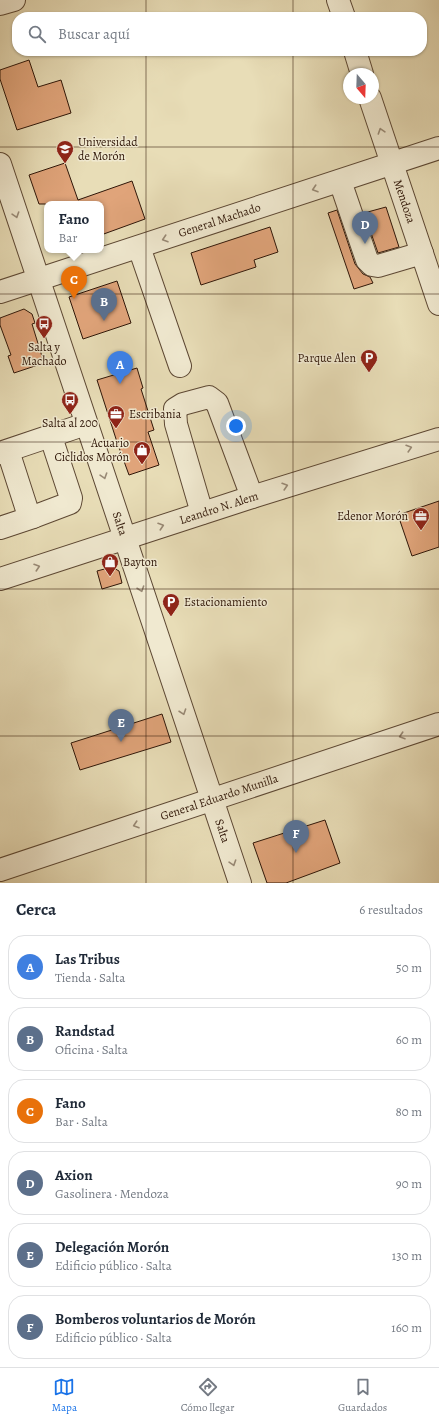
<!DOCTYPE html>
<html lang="es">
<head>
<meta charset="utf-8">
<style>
  :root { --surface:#fff; --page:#f2f2f3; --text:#1f2937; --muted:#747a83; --line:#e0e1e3; --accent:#1a73e8 }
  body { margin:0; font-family:Alegreya,serif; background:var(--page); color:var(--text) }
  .compass { position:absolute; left:343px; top:68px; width:36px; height:36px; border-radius:50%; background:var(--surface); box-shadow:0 1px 3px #0004; rotate:161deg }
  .you { position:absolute; left:236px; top:426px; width:14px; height:14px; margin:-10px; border:3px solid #fff; border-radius:50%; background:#1a73e8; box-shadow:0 0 0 6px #1a73e833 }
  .badge { display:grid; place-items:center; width:26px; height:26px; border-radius:50%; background:var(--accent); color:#fff; font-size:13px; font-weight:700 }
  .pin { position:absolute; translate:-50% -33px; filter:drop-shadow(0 1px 2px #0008) }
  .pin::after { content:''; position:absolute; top:21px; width:14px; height:12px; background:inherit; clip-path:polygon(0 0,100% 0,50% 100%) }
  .popup { position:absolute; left:44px; top:201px; width:60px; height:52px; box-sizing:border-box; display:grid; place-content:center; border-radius:8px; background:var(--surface); filter:drop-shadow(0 1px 3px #0005); font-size:13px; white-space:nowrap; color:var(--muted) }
  .popup b { font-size:15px; color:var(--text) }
  .popup::after { content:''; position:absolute; left:50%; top:100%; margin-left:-8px; border:8px solid transparent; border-top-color:var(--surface) }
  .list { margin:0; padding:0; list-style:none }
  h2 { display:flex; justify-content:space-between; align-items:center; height:52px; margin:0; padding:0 16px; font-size:17px }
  h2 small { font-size:13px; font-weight:400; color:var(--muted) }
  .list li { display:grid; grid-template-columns:26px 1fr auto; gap:12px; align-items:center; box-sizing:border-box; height:64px; margin:0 8px 8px; padding:0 8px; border:1px solid var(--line); border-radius:16px }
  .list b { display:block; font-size:15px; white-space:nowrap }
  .list p { margin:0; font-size:13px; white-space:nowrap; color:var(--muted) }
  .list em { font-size:13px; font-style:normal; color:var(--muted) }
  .icon { flex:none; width:22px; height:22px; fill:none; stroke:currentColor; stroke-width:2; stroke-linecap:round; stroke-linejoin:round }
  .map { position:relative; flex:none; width:439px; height:883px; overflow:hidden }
  .search { position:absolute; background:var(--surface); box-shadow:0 1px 3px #0004; left:12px; right:12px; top:12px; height:44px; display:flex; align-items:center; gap:10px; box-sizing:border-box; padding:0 14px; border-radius:16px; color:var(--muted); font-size:15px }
  .sheet { height:484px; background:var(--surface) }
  nav { display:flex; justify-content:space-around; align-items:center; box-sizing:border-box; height:56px; border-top:1px solid var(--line); background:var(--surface); font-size:11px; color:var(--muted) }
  nav a { display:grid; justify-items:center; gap:2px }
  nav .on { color:var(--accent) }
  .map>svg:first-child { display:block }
  .building { fill:#e0a47a; stroke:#2f1608 }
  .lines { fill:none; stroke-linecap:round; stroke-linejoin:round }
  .minor-casing { stroke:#5d4834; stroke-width:24 }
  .minor { stroke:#f0e9d0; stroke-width:22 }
  .oneway { stroke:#998a76 }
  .grid { fill:none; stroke:#2f1608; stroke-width:1; stroke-opacity:0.55 }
  .labels { text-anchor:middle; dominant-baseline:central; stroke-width:3; stroke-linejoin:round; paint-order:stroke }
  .poi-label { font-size:12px; fill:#2f1608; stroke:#f0e9d0; text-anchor:start }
  .street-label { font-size:12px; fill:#2f1608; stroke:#f0e9d0 }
</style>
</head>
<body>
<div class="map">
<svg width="439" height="883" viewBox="0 0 439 883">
  <rect width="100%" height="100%" fill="#e8ddb7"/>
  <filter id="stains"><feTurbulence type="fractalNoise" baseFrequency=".005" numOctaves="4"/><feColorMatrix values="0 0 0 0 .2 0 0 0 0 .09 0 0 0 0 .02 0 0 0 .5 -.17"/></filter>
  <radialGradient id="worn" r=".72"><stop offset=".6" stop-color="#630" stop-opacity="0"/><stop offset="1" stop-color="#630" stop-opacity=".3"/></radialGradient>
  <path class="building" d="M29 60 38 87 61 80 71 113 17 130 0 79V70Z
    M65 163 78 200 132 181 145 219 101 235V204H39L29 175Z
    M386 207 399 247 378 253 364 213Z
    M337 210 355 264 363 274 370 277 373 283 354 289 328 213Z
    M270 227 278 252 254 260 256 267 201 285 191 253Z
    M117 281 131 323 83 339 69 297Z
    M24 309 32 314 35 323 32 324 44 363 14 373 8 356 11 355 0 325V318Z
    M137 368 143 388 141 389 154 430 148 432 159 465 129 475 117 442 97 380Z
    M439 501V547L412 556 398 515Z
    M112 567 119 571 122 583 102 589 97 571Z
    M162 714 171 742 80 770 71 743Z
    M325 820 340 863 286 883H267L253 843Z"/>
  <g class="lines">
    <defs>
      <g id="minor">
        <path d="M338 0 344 17"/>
        <path d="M0 4 14 0"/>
        <path d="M355 51 362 74"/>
        <path id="s1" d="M370 98 439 304"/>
        <path id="s2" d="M0 164 240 883"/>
        <path d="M340 181 367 260 372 265 378 266 422 253"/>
        <path d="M139 247 180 366"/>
        <path id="s3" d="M0 292 439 148"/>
        <path d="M8 451 28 513 33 517 70 503 71 498 51 437"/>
        <path d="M0 453 86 424"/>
        <path d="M202 513 176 424 175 409 183 404 209 397 217 403 252 497"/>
        <path d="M0 528 33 517"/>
        <path id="s4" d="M0 579 252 497 439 439"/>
        <path id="s5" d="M0 870 439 724"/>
      </g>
    </defs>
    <use href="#minor" class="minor-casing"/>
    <use href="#minor" class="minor"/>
  </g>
  <defs><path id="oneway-chevron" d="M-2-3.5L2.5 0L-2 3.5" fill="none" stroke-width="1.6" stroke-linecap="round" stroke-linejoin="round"/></defs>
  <g class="oneway">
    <use href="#oneway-chevron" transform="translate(381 131) rotate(-108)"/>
    <use href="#oneway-chevron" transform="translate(315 189) rotate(162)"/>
    <use href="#oneway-chevron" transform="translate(16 215) rotate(72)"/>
    <use href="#oneway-chevron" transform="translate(165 239) rotate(162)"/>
    <use href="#oneway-chevron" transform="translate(409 448) rotate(-17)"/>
    <use href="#oneway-chevron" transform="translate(104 476) rotate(72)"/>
    <use href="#oneway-chevron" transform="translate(285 486) rotate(-17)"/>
    <use href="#oneway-chevron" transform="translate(161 526) rotate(-18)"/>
    <use href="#oneway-chevron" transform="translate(37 567) rotate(-18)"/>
    <use href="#oneway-chevron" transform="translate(141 589) rotate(71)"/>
    <use href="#oneway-chevron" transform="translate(183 712) rotate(71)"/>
    <use href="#oneway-chevron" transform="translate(402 736) rotate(162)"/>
    <use href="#oneway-chevron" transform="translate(136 825) rotate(162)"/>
    <use href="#oneway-chevron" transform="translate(233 863) rotate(72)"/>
  </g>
  <path class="grid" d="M146 0V17M293 0V17M146 51V883M293 51V883M0 147H439M0 294H439M0 442H439M0 589H439M0 736H439"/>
  <defs>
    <symbol id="school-pin" viewBox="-11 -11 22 30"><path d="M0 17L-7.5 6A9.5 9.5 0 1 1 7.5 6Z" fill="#8f2418" stroke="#f0e9d0"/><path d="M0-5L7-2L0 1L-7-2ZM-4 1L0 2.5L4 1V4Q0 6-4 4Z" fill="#fff"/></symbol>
    <symbol id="bus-pin" viewBox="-11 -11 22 30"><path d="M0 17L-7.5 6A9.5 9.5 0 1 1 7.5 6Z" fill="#8f2418" stroke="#f0e9d0"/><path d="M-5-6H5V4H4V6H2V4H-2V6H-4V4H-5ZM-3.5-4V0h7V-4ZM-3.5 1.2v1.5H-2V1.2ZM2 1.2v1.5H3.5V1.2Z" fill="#fff"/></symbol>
    <symbol id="parking-pin" viewBox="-11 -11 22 30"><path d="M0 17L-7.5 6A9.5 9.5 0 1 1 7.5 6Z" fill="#8f2418" stroke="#f0e9d0"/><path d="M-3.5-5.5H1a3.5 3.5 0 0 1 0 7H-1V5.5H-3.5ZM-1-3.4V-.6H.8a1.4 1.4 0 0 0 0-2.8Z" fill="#fff"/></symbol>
    <symbol id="office-pin" viewBox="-11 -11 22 30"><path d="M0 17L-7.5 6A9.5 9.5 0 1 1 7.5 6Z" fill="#8f2418" stroke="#f0e9d0"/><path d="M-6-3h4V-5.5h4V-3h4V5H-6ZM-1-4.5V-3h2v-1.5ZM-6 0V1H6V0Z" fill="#fff"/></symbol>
    <symbol id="shop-pin" viewBox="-11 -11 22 30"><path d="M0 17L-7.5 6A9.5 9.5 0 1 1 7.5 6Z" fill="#8f2418" stroke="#f0e9d0"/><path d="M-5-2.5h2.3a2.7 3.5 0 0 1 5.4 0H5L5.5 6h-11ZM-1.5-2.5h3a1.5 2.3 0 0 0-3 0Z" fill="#fff"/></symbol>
  </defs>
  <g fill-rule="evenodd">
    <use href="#school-pin" x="55" y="139" width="20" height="27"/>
    <use href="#bus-pin" x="34" y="314" width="20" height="27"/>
    <use href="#parking-pin" x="359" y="348" width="20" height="27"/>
    <use href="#bus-pin" x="60" y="390" width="20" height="27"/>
    <use href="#office-pin" x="106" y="404" width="20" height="27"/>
    <use href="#shop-pin" x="132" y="440" width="20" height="27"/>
    <use href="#office-pin" x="411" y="506" width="20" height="27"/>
    <use href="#shop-pin" x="100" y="552" width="20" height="27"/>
    <use href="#parking-pin" x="161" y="592" width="20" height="27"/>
  </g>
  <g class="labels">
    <g class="poi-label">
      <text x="78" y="142">Universidad<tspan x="78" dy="14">de Morón</tspan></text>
      <text x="44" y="347" text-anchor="middle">Salta y<tspan x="44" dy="14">Machado</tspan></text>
      <text x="356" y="358" text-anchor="end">Parque Alen</text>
      <text x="129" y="414">Escribania</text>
      <text x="70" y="423" text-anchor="middle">Salta al 200</text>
      <text x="129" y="443" text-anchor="end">Acuario<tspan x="129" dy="14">Ciclidos Morón</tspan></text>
      <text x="408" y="516" text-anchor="end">Edenor Morón</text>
      <text x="123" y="562">Bayton</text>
      <text x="184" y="602">Estacionamiento</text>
    </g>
    <g class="street-label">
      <text stroke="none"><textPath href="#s1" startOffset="109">Mendoza</textPath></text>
      <text stroke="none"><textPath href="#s3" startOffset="231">General Machado</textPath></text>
      <text stroke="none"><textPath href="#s4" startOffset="230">Leandro N. Alem</textPath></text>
      <text stroke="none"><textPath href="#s2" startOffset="379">Salta</textPath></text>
      <text stroke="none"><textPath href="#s5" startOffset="231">General Eduardo Munilla</textPath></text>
      <text stroke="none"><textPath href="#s2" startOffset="703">Salta</textPath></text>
    </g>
  </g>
  <rect width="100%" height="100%" filter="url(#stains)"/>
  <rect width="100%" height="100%" fill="url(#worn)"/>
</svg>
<svg class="compass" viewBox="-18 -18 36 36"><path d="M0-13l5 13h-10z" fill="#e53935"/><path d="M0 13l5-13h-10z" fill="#747a83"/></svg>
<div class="you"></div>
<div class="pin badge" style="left:120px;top:384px;background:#3f7fe0">A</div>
<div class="pin badge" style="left:104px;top:321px;background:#5c6f8a">B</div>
<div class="pin badge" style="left:74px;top:299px;background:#e8710a">C</div>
<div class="popup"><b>Fano</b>Bar</div>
<div class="pin badge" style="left:365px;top:244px;background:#5c6f8a">D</div>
<div class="pin badge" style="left:121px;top:742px;background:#5c6f8a">E</div>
<div class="pin badge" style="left:296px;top:853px;background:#5c6f8a">F</div>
<div class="search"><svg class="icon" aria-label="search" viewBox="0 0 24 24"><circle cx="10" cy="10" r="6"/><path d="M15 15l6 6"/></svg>Buscar aquí</div>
</div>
<section class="sheet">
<h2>Cerca<small>6 resultados</small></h2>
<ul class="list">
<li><span class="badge" style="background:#3f7fe0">A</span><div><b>Las Tribus</b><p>Tienda · Salta</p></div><em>50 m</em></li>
<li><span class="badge" style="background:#5c6f8a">B</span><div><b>Randstad</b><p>Oficina · Salta</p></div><em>60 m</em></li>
<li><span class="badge" style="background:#e8710a">C</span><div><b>Fano</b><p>Bar · Salta</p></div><em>80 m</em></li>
<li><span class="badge" style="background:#5c6f8a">D</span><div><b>Axion</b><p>Gasolinera · Mendoza</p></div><em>90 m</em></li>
<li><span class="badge" style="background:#5c6f8a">E</span><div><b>Delegación Morón</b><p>Edificio público · Salta</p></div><em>130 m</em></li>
<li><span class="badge" style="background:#5c6f8a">F</span><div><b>Bomberos voluntarios de Morón</b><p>Edificio público · Salta</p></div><em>160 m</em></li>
</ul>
</section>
<nav>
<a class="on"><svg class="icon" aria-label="map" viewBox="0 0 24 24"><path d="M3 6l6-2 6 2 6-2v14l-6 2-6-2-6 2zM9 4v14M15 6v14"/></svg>Mapa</a>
<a><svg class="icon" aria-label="directions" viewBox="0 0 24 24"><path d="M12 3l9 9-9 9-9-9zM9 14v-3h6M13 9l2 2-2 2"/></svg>Cómo llegar</a>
<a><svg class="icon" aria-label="saved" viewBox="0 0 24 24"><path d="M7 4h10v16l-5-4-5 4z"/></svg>Guardados</a>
</nav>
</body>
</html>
